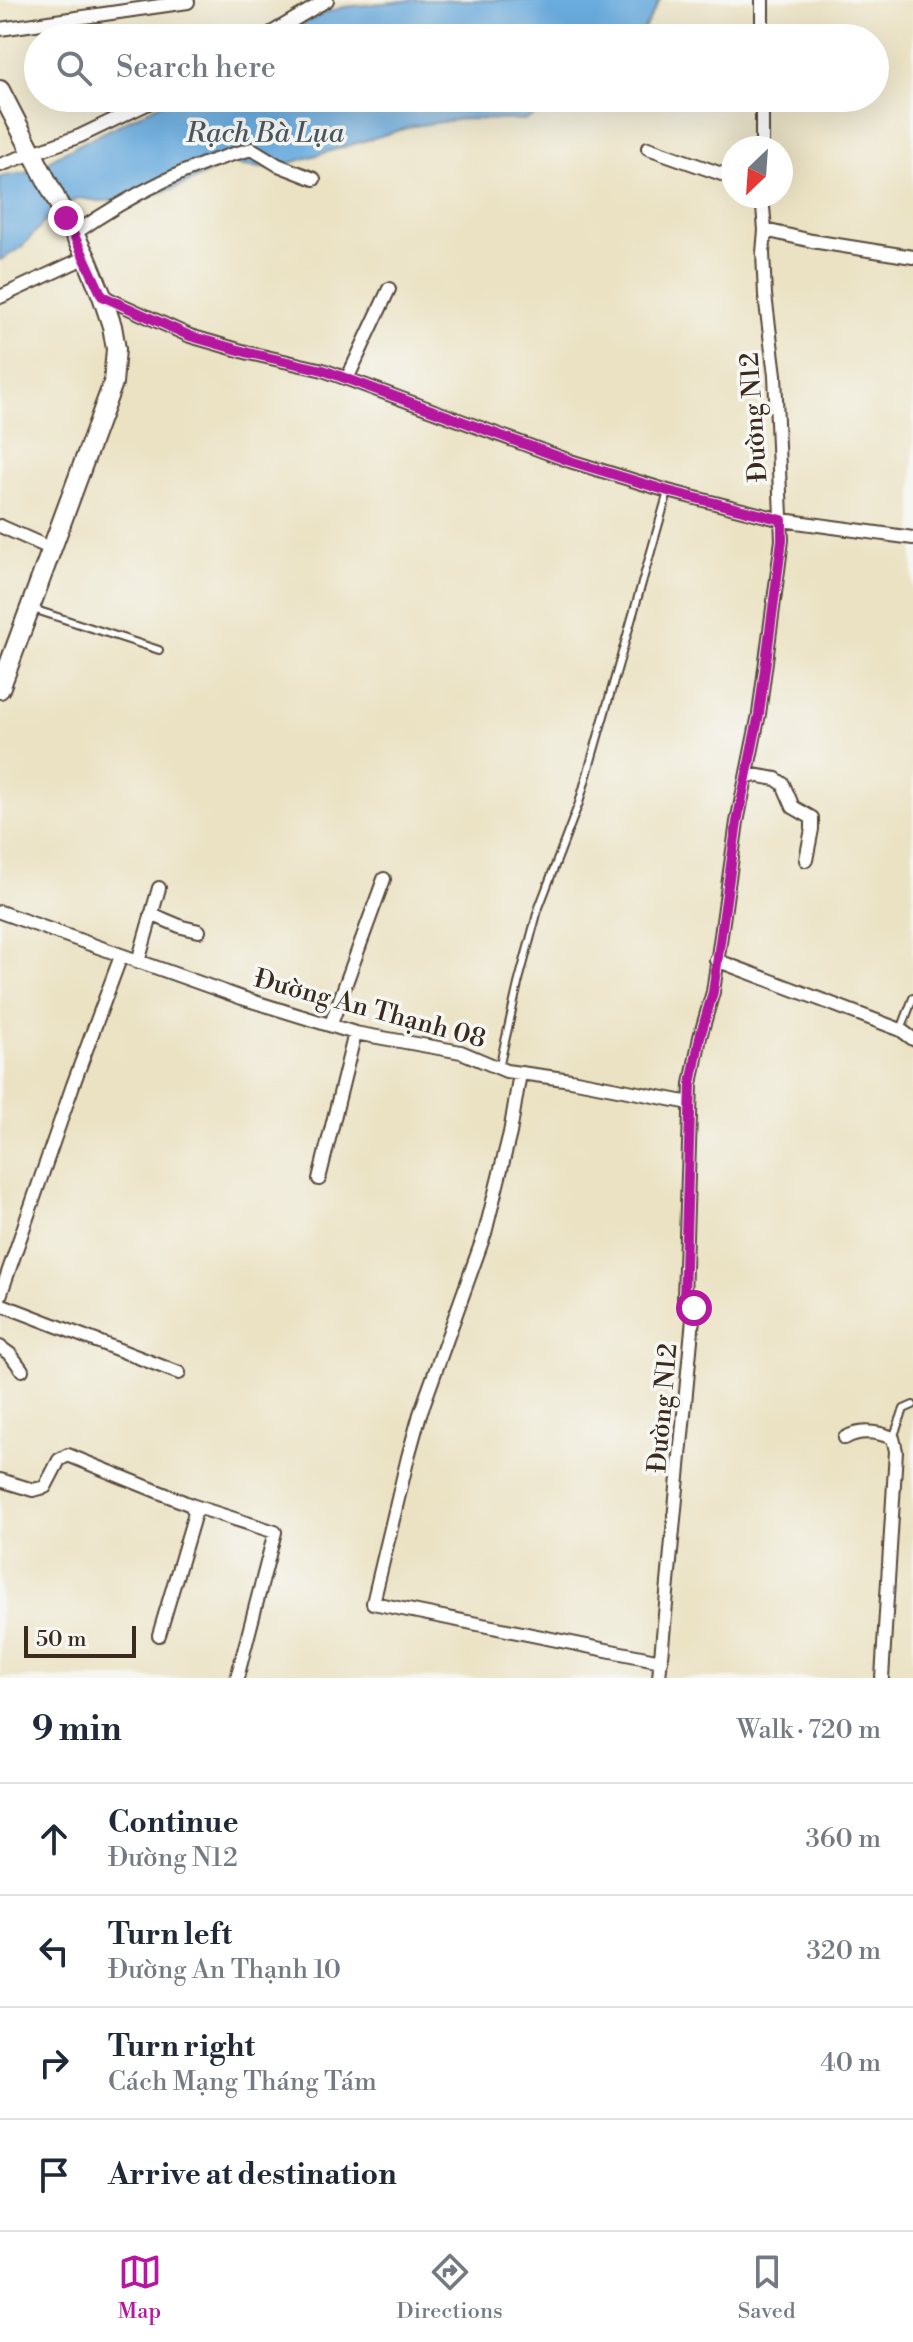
<!DOCTYPE html>
<html lang="en">
<head>
<meta charset="utf-8">
<style>
  :root { --surface:#fff; --page:#f2f2f3; --text:#1f2937; --muted:#747a83; --line:#e0e1e3; --accent:#b5179e }
  body { margin:0; font-family:"Libre Bodoni",serif; background:var(--page); color:var(--text) }
  .compass { position:absolute; left:721px; top:136px; width:72px; height:72px; border-radius:50%; background:var(--surface); box-shadow:0 8px 32px #0002; rotate:205deg }
  .scale { position:absolute; left:24px; bottom:20px; width:112px; box-sizing:border-box; padding-left:8px; border:4px solid #3b2a1e; border-top:0; font-size:22px; line-height:28px; white-space:nowrap; color:#3b2a1e; -webkit-text-stroke:6px #f6f6f2; paint-order:stroke }
  .stop { position:absolute; width:24px; height:24px; margin:-18px; border:6px solid #b5179e; border-radius:50%; background:#fff }
  .stop.end { background:#b5179e; border-color:#fff; box-shadow:0 2px 8px #0008 }
  .list { margin:0; padding:0; list-style:none }
  h2 { display:flex; justify-content:space-between; align-items:center; height:104px; margin:0; padding:0 32px; font-size:34px }
  h2 small { font-size:26px; font-weight:400; color:var(--muted) }
  .list li { display:grid; grid-template-columns:52px 1fr auto; gap:24px; align-items:center; box-sizing:border-box; height:112px; padding:0 32px; border-top:2px solid var(--line) }
  .list b { display:block; font-size:30px; white-space:nowrap }
  .list p { margin:0; font-size:26px; white-space:nowrap; color:var(--muted) }
  .list em { font-size:26px; font-style:normal; color:var(--muted) }
  .icon { flex:none; width:44px; height:44px; fill:none; stroke:currentColor; stroke-width:2; stroke-linecap:round; stroke-linejoin:round }
  .map { position:relative; flex:none; width:913px; height:1678px; overflow:hidden }
  .search { position:absolute; background:var(--surface); box-shadow:0 8px 32px #0002; left:24px; right:24px; top:24px; height:88px; display:flex; align-items:center; gap:20px; box-sizing:border-box; padding:0 28px; border-radius:44px; color:var(--muted); font-size:30px }
  .sheet { height:552px; background:var(--surface) }
  nav { display:flex; justify-content:space-around; align-items:center; box-sizing:border-box; height:112px; border-top:2px solid var(--line); background:var(--surface); font-size:22px; color:var(--muted) }
  nav a { display:grid; justify-items:center; gap:4px }
  nav .on { color:var(--accent) }
  .map>svg:first-child { display:block }
  .water { fill:#6aacde; stroke:#526b7e; stroke-width:2 }
  .lines { fill:none; stroke-linecap:round; stroke-linejoin:round }
  .lane-casing { stroke:#554637; stroke-width:10 }
  .street-casing { stroke:#554637; stroke-width:16 }
  .secondary-casing { stroke:#554637; stroke-width:22 }
  .lane { stroke:#fff; stroke-width:6 }
  .street { stroke:#fff; stroke-width:12 }
  .secondary { stroke:#fff; stroke-width:18 }
  .route { stroke:#b5179e; stroke-width:10 }
  .labels { text-anchor:middle; dominant-baseline:central; stroke-width:7; stroke-linejoin:round; paint-order:stroke }
  .street-label { font-size:26px; fill:#3b2a1e; stroke:#f6f6f2 }
  .water-label { font-size:28px; font-style:italic; fill:#4b5861; stroke:#f6f6f2 }
</style>
</head>
<body>
<div class="map">
<svg width="913" height="1678" viewBox="0 0 913 1678">
  <rect width="100%" height="100%" fill="#f6f6f2"/>
  <filter id="ink" filterUnits="userSpaceOnUse"><feTurbulence type="fractalNoise" baseFrequency=".0125" numOctaves="2"/><feDisplacementMap in="SourceGraphic" scale="16" xChannelSelector="R" yChannelSelector="G"/><feConvolveMatrix kernelMatrix="1 2 1 2 8 2 1 2 1" color-interpolation-filters="sRGB"/></filter>
  <filter id="wash" filterUnits="userSpaceOnUse"><feTurbulence type="fractalNoise" baseFrequency=".006" numOctaves="4" result="noise"/><feDisplacementMap in="SourceGraphic" scale="32" xChannelSelector="R" yChannelSelector="G"/><feGaussianBlur stdDeviation="1.8" result="paint"/><feColorMatrix in="noise" values="0 0 0 0 0 0 0 0 0 0 0 0 0 0 0 0 0 1.4 0 .05"/><feComposite in="paint" operator="in"/></filter>
  <g filter="url(#wash)">
    <rect width="100%" height="100%" fill="#ebe2c3"/>
    <path class="water" d="M413 0H660L639 38H275L325 13 344 7Z
      M173 98H574L525 120 462 119 414 126 270 169 244 166 229 162 181 186 138 200 99 201 78 198 52 213 21 248 0 260V177L30 172 64 152Z"/>
  </g>
  <g filter="url(#ink)">
    <g class="lines">
      <defs>
        <path id="lane" d="M33 609 159 650
          M901 1030 913 998
          M499 1068 518 984 538 910 579 803 668 492
          M893 1438 904 1409 913 1405"/>
        <path id="street" d="M0 29 188 2
          M263 38 327 0
          M762 38V0
          M762 98V148
          M648 148 733 178
          M0 165 80 136 159 98
          M765 230 812 241 913 257
          M74 234C128 196 187 165 252 149L278 165 314 179
          M102 296 190 336 249 353 323 370 570 461 668 491 782 520 913 538
          M0 297 86 257
          M347 379 389 289
          M0 526 52 549
          M747 774 776 779 783 784 793 807 812 818V829L806 860
          M0 912 242 998 355 1033 461 1052 506 1071 571 1080 690 1103
          M151 914 182 927 199 931
          M716 960 901 1030 913 1039
          M138 962 159 888
          M331 1024 384 879
          M520 1073 510 1133 485 1233 420 1414 408 1457 373 1603 661 1661
          M319 1179 355 1033
          M0 1296 73 1085 121 956
          M0 1304 179 1373
          M0 1347 11 1355 22 1370
          M845 1438C860 1429 878 1432 893 1438L896 1451 882 1678
          M0 1480 33 1490 45 1487 59 1460 68 1455 191 1505 275 1532 237 1678
          M159 1635 195 1513 191 1505
          M659 1678 694 1308 684 1298 691 1084 700 1037 713 992 737 822 759 714 782 540 775 375 765 295 763 253 765 230 762 196"/>
        <path id="secondary" d="M0 90 86 257 102 296 112 326 116 349 113 383 0 689"/>
      </defs>
      <use href="#lane" class="lane-casing"/>
      <use href="#street" class="street-casing"/>
      <use href="#secondary" class="secondary-casing"/>
      <use href="#lane" class="lane"/>
      <use href="#street" class="street"/>
      <use href="#secondary" class="secondary"/>
    </g>
  </g>
  <g class="lines" filter="url(#ink)">
    <path class="route" d="M66 218 102 296 190 336 249 353 323 370 570 461 668 491 782 520V540L759 714 737 822 713 992 700 1037 691 1084 684 1298 694 1308"/>
  </g>
  <g class="labels">
    <g class="street-label">
      <text transform="translate(754 417) rotate(-94)">Đường N12</text>
      <text transform="translate(370 1009) rotate(15)">Đường An Thạnh 08</text>
      <text transform="translate(663 1408) rotate(-85)">Đường N12</text>
    </g>
    <g class="water-label">
      <text x="265" y="133">Rạch Bà Lụa</text>
    </g>
  </g>
</svg>
<svg class="compass" viewBox="-18 -18 36 36"><path d="M0-13l5 13h-10z" fill="#e53935"/><path d="M0 13l5-13h-10z" fill="#747a83"/></svg>
<div class="scale">50 m</div>
<div class="stop" style="left:694px;top:1308px"></div>
<div class="stop end" style="left:66px;top:218px"></div>
<div class="search"><svg class="icon" aria-label="search" viewBox="0 0 24 24"><circle cx="10" cy="10" r="6"/><path d="M15 15l6 6"/></svg>Search here</div>
</div>
<section class="sheet">
<h2>9 min<small>Walk · 720 m</small></h2>
<ul class="list">
<li><svg class="icon" aria-label="ahead" viewBox="0 0 24 24"><path d="M12 20V5M6 11l6-6 6 6"/></svg><div><b>Continue</b><p>Đường N12</p></div><em>360 m</em></li>
<li><svg class="icon" aria-label="left" viewBox="0 0 24 24"><path d="M17 20v-9H6M10 6l-5 5 5 5"/></svg><div><b>Turn left</b><p>Đường An Thạnh 10</p></div><em>320 m</em></li>
<li><svg class="icon" aria-label="right" viewBox="0 0 24 24"><path d="M7 20v-9h11M14 6l5 5-5 5"/></svg><div><b>Turn right</b><p>Cách Mạng Tháng Tám</p></div><em>40 m</em></li>
<li><svg class="icon" aria-label="arrive" viewBox="0 0 24 24"><path d="M6 21V4h12l-3 4 3 4H6"/></svg><div><b>Arrive at destination</b></div></li>
</ul>
</section>
<nav>
<a class="on"><svg class="icon" aria-label="map" viewBox="0 0 24 24"><path d="M3 6l6-2 6 2 6-2v14l-6 2-6-2-6 2zM9 4v14M15 6v14"/></svg>Map</a>
<a><svg class="icon" aria-label="directions" viewBox="0 0 24 24"><path d="M12 3l9 9-9 9-9-9zM9 14v-3h6M13 9l2 2-2 2"/></svg>Directions</a>
<a><svg class="icon" aria-label="saved" viewBox="0 0 24 24"><path d="M7 4h10v16l-5-4-5 4z"/></svg>Saved</a>
</nav>
</body>
</html>
